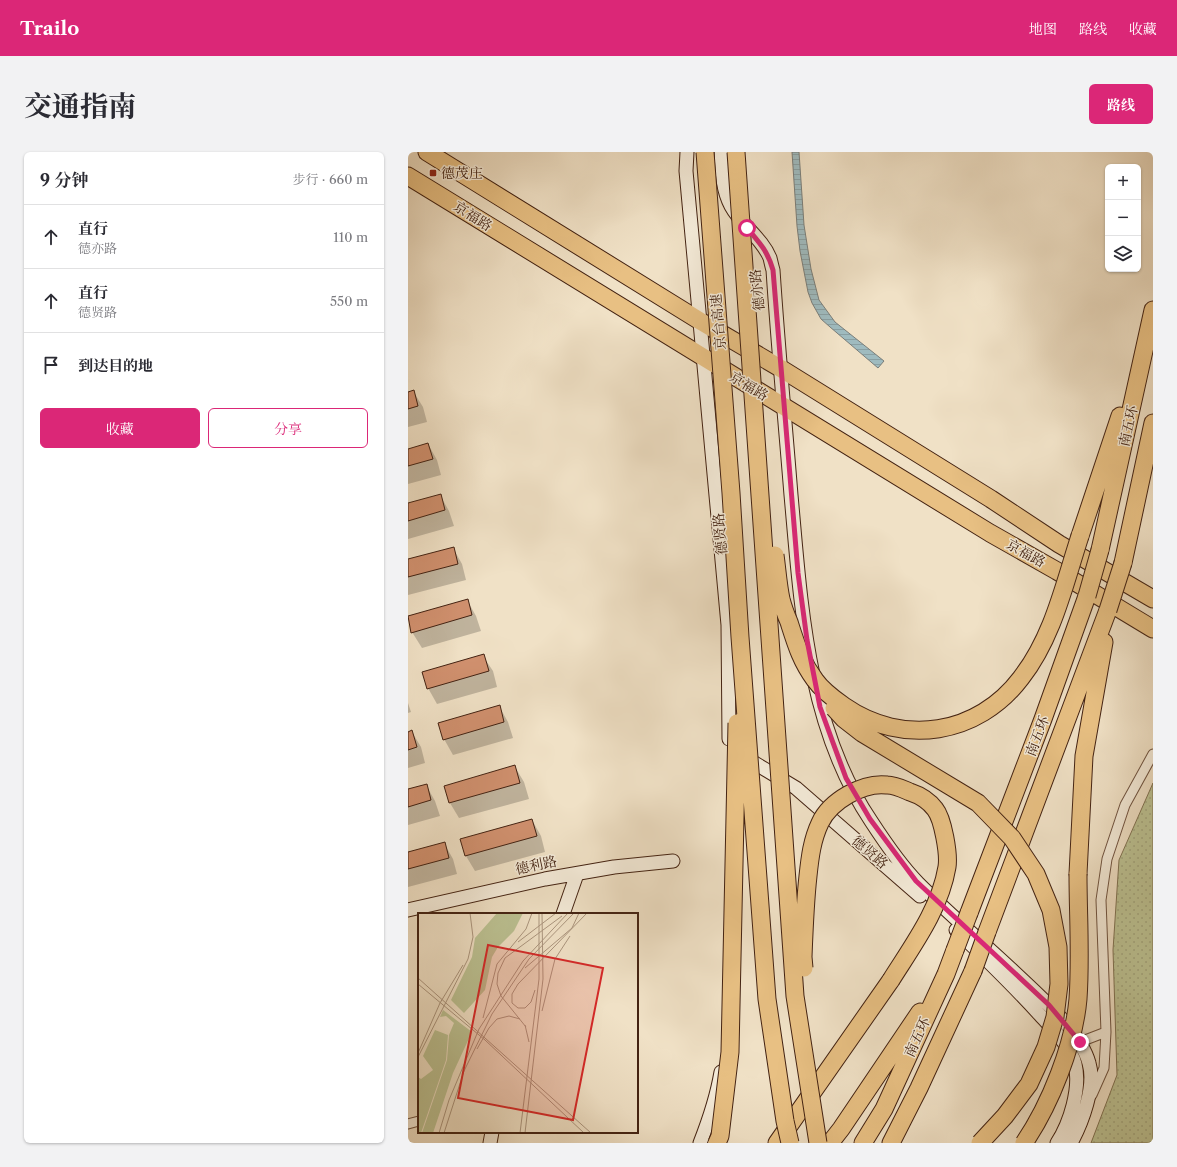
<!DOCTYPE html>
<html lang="zh">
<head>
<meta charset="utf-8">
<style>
  :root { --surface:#fff; --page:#f2f2f3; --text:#2b2b33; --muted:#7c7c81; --line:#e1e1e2; --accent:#db2777 }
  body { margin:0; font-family:"Libre Caslon Text","Noto Serif SC",serif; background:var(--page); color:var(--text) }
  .controls { position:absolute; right:12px; top:12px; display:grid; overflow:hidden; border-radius:6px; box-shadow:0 1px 3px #0004 }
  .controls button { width:36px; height:36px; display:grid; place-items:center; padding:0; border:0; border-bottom:1px solid var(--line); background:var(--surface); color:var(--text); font:20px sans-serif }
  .stop { position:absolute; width:12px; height:12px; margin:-9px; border:3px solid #db2777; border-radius:50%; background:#fff }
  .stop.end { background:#db2777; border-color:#fff; box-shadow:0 1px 4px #0008 }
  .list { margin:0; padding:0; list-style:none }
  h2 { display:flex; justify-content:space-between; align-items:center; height:52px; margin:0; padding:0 16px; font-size:17px }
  h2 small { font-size:13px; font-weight:400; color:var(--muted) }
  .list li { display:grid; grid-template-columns:26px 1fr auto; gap:12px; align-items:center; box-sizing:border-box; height:64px; padding:0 16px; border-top:1px solid var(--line) }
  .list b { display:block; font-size:15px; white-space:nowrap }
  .list p { margin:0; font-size:13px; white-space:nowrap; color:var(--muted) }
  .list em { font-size:13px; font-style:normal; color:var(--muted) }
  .actions { display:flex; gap:8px; padding:12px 16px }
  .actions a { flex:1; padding:9px 0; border:1px solid var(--accent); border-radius:6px; text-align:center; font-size:14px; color:var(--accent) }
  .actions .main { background:var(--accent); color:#fff }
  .icon { flex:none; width:22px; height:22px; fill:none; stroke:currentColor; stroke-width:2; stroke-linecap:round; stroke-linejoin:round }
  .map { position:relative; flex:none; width:745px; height:991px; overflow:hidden; border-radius:6px }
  header { display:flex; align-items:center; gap:24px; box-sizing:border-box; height:56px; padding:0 20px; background:var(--accent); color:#fff }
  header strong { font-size:19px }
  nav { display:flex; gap:22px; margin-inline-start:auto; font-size:14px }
  .intro { display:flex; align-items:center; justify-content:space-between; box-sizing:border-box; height:96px; padding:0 24px }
  h1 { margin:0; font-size:28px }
  .button { padding:10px 18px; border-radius:6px; background:var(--accent); color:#fff; font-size:14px; font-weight:700 }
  main { display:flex; gap:24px; padding:0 24px }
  aside { flex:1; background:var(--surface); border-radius:6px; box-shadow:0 1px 3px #0004 }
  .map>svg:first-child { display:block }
  .park { fill:url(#park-dots); stroke:#807252 }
  .water { fill:url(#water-rules); stroke:#7a7e7a }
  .shadow { fill:#0003 }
  .building { fill:#d0906e; stroke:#432212 }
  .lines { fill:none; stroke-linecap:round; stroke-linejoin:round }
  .street-casing { stroke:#6e523f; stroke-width:11 }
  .secondary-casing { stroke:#432212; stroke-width:15 }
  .highway-casing { stroke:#432212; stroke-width:19 }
  .street { stroke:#f5ecda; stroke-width:9 }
  .secondary { stroke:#f5ecda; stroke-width:13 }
  .highway { stroke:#e8c083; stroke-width:17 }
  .highway-bridge-casing { stroke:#432212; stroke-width:19; stroke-linecap:butt }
  .highway-bridge { stroke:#e8c083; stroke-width:17 }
  .route { stroke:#db2777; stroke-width:5 }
  .poi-dot { fill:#8f2418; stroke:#f5ecda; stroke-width:1.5 }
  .labels { text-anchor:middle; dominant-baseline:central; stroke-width:3; stroke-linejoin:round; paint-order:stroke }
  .poi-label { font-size:14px; fill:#432212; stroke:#f5ecda; text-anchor:start }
  .street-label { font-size:14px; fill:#432212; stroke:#f5ecda }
  .inset-road { fill:none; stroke:#ab957e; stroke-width:1 }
  .view { fill:#d62828; fill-opacity:0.15; stroke:#d62828; stroke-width:2 }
  .inset-edge { fill:none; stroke:#432212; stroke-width:2 }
</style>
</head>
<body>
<header>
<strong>Trailo</strong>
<nav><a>地图</a><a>路线</a><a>收藏</a></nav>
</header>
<div class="intro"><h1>交通指南</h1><a class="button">路线</a></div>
<main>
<aside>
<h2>9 分钟<small>步行 · 660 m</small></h2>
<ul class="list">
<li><svg class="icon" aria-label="ahead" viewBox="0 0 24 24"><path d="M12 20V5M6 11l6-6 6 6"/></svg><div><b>直行</b><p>德亦路</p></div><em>110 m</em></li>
<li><svg class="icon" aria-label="ahead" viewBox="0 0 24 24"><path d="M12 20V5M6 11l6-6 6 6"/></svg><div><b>直行</b><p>德贤路</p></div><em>550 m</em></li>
<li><svg class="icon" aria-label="arrive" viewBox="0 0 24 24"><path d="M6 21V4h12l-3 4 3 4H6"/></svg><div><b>到达目的地</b></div></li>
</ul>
<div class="actions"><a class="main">收藏</a><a>分享</a></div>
</aside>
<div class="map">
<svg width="745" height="991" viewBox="0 0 745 991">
  <defs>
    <pattern id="park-dots" width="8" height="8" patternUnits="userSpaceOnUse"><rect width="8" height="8" fill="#bcc293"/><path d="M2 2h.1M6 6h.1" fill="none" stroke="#a3a67e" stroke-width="1.8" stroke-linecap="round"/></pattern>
    <pattern id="water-rules" width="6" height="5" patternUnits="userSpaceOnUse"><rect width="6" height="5" fill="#9fbbbf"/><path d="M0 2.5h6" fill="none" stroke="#8aa0a3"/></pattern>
  </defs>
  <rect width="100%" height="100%" fill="#f0e1c6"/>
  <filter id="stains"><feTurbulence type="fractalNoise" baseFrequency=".005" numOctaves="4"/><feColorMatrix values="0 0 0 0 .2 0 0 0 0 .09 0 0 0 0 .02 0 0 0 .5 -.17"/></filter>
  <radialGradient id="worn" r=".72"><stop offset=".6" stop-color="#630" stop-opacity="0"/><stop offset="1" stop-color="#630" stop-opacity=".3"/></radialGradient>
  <path class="park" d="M745 631V991H683L709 923 705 798 711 708Z"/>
  <path class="water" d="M384 0H391L396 73 403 117 411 148 427 170 476 209 470 216 422 175 413 167 404 151 400 140 392 99 389 74Z"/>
  <path class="shadow" d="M5 239 15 255 19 270 0 275V241Z
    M20 292 29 308 33 323 0 332V298Z
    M32 343 41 359 46 374 0 387V352Z
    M45 396 54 412 58 428 0 443V408Z
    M59 448 68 464 73 479 14 496 4 480 0 465Z
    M75 504 85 519 89 535 29 552 20 536Z
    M0 551 3 560 0 561Z
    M91 554 100 570 105 586 45 603 36 587Z
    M4 580 13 595 17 611 0 616V581Z
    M107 615 116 630 121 647 51 666 42 651Z
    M18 633 27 649 32 664 0 673V638Z
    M124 668 133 684 137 700 67 719 58 704Z
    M36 691 45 707 49 722 0 735V701Z"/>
  <path class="building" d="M6 238 10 254 0 257V240Z
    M20 291 25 307 0 314V297Z
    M33 342 37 358 0 369V351Z
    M46 395 50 412 0 425V407Z
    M60 447 64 463 3 481 0 464Z
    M76 502 81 519 19 537 14 520Z
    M92 553 96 570 35 588 30 571Z
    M4 578 9 595 0 598V580Z
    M107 613 112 631 41 651 36 634Z
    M19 632 23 648 0 655V637Z
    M124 667 129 684 57 704 52 687Z
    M37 690 41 706 0 717V700Z"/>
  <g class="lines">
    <defs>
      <path id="street" d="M672 890 698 880
        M684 943 696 916 698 880 693 748 699 707 717 653 745 602
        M0 972 11 969"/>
      <path id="secondary" d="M279 0 278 19 320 473 321 587
        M313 0C314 19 314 37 323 54 333 73 354 86 362 106 363 110 364 115 365 118 370 194 377 268 383 343 393 453 399 574 463 669 476 689 493 714 510 731 540 761 573 789 604 818 629 842 672 878 681 911 688 934 674 971 663 991
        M335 604 388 636 512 744
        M0 758 137 727 206 715 265 709
        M155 762 169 722
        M548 778C577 806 605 833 632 863 644 876 663 895 667 912 673 936 662 971 649 991
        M82 991 84 980
        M292 991C301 968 309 944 313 920"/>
      <path id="highway" d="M19 0 292 169 372 216 583 347 651 392 745 447
        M0 24 582 381 649 419 745 477
        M672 384 712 264
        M692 398 745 158
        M715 411 745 271
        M670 722 676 604 696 490
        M561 761 635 567 679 444
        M579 780 700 458
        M369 991 483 828
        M422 991 433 977 512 860
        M455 991 476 957 538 822 547 798
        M483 991 511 936 565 819"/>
    </defs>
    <use href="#street" class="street-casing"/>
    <use href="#secondary" class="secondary-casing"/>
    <use href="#highway" class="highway-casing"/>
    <use href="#street" class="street"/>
    <use href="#secondary" class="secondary"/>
    <use href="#highway" class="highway"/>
    <defs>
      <path id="highway-bridge" d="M297 0 323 341 332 485 359 847 377 969 382 991
        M328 0 387 844 410 991
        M367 403C369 417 370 433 373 447 375 455 378 463 381 470 388 492 393 509 407 528 414 538 426 547 436 554 495 595 570 583 613 526 645 485 656 433 672 384
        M679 444 692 398
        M700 458 715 411
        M426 556 436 567 454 581 570 651 604 686 628 722 643 758 650 795 651 832 647 865 638 895 621 932 597 964 572 991
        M547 798 561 761
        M396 816 395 805C396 778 397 751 400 724 402 705 404 688 412 671 422 649 455 630 479 633 487 633 495 637 502 640 511 643 521 649 527 657 535 667 541 702 539 715 532 757 505 793 483 828
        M565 819 579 780
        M309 991 312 984 322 900 329 571
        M616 991C642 953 666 893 670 847 673 805 670 763 670 722"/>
    </defs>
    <use href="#highway-bridge" class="highway-bridge-casing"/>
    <use href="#highway-bridge" class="highway-bridge"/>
  </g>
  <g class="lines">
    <path class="route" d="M339 76C352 91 360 100 365 118L390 421 399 488 412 555 424 588 438 626 462 667 508 729 641 853 672 890"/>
  </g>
  <rect class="poi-dot" x="21" y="17" width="8" height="8" rx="2"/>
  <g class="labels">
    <g class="poi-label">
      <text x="33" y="21">德茂庄</text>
    </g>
    <g class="street-label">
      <text transform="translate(65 64) rotate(32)">京福路</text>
      <text transform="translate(349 138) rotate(-96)">德亦路</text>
      <text transform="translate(310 170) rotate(-95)">京台高速</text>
      <text transform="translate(341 234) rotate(31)">京福路</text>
      <text transform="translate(720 274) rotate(-77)">南五环</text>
      <text transform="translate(312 382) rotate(-95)">德贤路</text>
      <text transform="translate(618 401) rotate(29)">京福路</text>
      <text transform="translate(629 584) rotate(-69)">南五环</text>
      <text transform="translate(462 700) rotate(41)">德贤路</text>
      <text transform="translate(128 713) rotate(-12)">德利路</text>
      <text transform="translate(509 885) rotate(-65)">南五环</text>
    </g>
  </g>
  <g transform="translate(10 761)">
    <rect width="220" height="220" fill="#f0e1c6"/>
    <path d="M25 97 54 119 35 160 15 220H4L29 147 31 122 36 110 28 103 22 104Z" fill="#bcc293"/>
    <path d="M79 0H105L96 18 80 34 74 44 67 77 46 100 33 87 54 44 57 25ZM17 117 30 122 28 147 3 220H0V164L3 166 15 157 5 143Z" fill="#bcc293"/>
    <path class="inset-road" d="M100 29 138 0M107 55 154 15 161 0M0 65 173 220M0 71 67 127 166 220M117 77 113 89 107 95H100L94 90V81L100 71 169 0M124 98 137 46 152 23M65 105 79 51 108 16 114 0M107 112 111 129M108 114 83 83 79 71 80 60 87 45 144 3M59 136 71 115 79 106 91 103 102 106M0 140 22 90 45 52M0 144 50 46 55 24 52 0M21 220 31 187 61 116 105 48 150 0M26 220 46 158 74 101 111 46 156 0M102 220 121 66V0M107 220 125 66 124 0"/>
    <path class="view" d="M70 32 185 55 155 207 40 185Z"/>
    <rect width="220" height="220" class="inset-edge"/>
  </g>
  <rect width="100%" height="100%" filter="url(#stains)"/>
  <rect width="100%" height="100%" fill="url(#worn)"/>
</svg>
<div class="controls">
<button>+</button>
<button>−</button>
<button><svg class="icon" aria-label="layers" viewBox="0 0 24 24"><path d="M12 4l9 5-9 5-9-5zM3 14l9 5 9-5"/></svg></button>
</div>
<div class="stop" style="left:339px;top:76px"></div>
<div class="stop end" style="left:672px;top:890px"></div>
</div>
</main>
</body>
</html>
